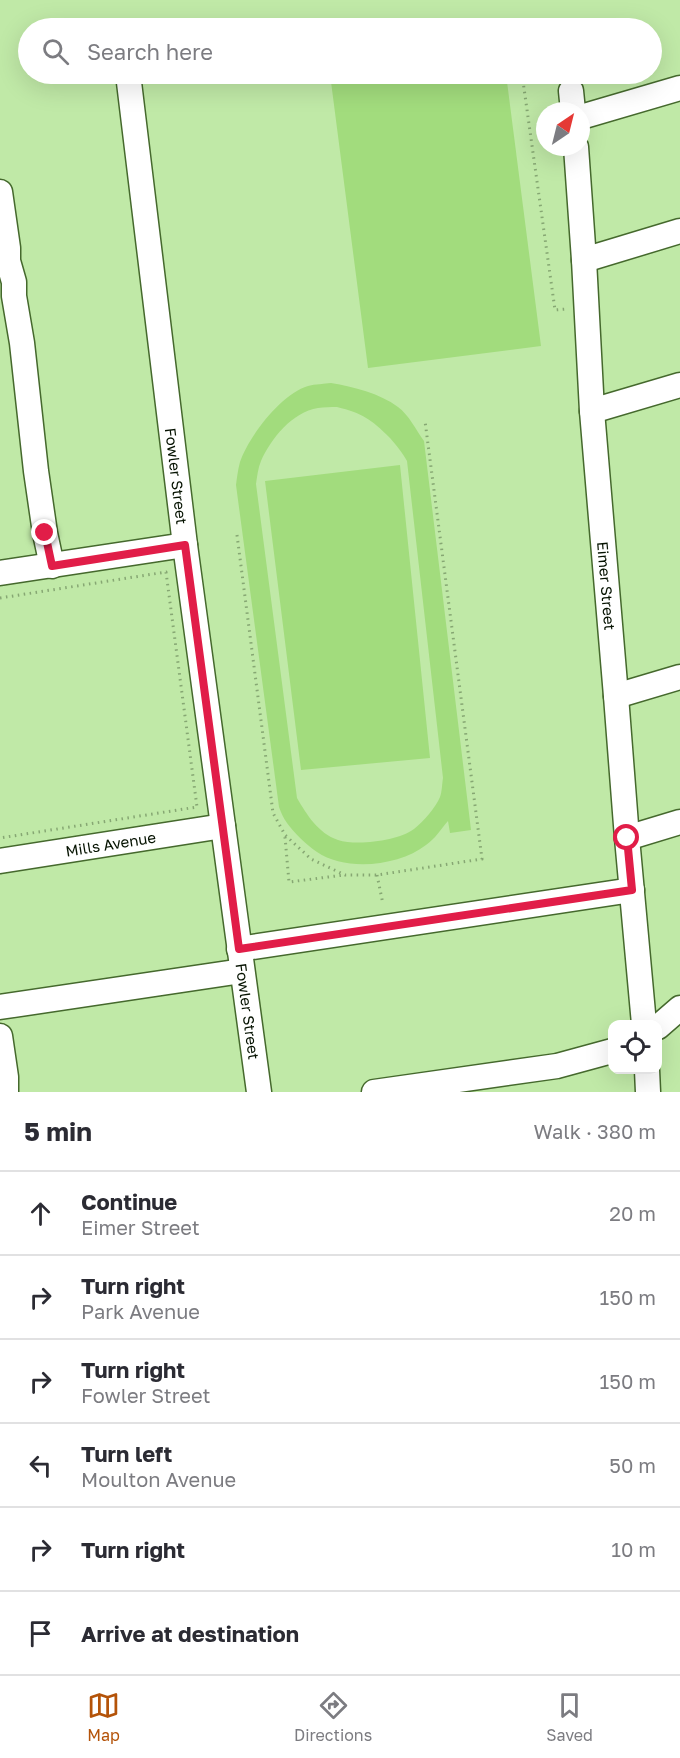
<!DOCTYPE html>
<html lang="en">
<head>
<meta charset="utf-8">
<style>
  :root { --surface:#fff; --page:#f7f7f7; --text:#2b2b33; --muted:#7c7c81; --line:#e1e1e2; --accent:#b45309 }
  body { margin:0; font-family:"Golos Text",sans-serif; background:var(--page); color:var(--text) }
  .controls { position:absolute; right:18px; bottom:18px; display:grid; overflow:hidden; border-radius:12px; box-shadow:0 6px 24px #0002 }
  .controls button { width:54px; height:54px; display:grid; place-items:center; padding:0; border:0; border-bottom:2px solid var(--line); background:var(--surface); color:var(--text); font:30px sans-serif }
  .compass { position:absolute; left:536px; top:102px; width:54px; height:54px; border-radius:50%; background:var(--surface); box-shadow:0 6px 24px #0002; rotate:35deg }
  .stop { position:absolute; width:18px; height:18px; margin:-14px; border:4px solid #e11d48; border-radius:50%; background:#fff }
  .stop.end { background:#e11d48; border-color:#fff; box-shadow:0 2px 6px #0008 }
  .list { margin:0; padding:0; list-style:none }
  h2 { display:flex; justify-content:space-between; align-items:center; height:78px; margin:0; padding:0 24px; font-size:26px }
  h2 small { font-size:20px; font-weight:400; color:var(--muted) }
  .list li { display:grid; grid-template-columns:39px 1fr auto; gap:18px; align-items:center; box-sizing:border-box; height:84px; padding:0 24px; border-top:2px solid var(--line) }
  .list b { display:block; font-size:22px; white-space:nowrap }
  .list p { margin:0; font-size:20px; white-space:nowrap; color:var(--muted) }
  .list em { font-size:20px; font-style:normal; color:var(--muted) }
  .icon { flex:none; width:33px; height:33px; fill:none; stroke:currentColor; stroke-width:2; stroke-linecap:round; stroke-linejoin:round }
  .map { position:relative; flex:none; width:680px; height:1092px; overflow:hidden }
  .search { position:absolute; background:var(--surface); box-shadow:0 6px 24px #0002; left:18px; right:18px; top:18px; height:66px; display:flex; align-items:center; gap:15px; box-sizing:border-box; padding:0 21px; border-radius:33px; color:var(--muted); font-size:22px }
  .sheet { height:582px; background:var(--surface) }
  nav { display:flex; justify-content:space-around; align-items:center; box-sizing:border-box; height:84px; border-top:2px solid var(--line); background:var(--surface); font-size:16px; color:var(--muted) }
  nav a { display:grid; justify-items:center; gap:3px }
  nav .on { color:var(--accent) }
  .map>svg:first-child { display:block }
  .green { fill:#a2dc7d; fill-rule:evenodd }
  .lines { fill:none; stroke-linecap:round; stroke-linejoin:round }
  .minor-casing { stroke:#45692d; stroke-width:27 }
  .path { stroke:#86a773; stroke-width:3; stroke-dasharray:1.5 4.5; stroke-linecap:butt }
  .minor { stroke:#fff; stroke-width:24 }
  .route { stroke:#e11d48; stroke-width:8 }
  .labels { text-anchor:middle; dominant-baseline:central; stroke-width:6; stroke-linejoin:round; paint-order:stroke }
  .street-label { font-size:15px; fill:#051200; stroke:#f6fff1 }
</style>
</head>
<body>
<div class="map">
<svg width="680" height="1092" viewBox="0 0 680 1092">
  <rect width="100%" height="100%" fill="#c0e9a7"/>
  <path class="green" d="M330 74H506L541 346 368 368Z
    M331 383C354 387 379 393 398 407 409 415 416 430 424 441L471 830 450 833 448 821C441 829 435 839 426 845 399 866 346 872 317 852 307 845 294 833 287 823 283 818 281 812 279 807L236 485C237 477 238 469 240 462 249 436 281 394 308 386 315 384 324 384 331 383ZM337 407C362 413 371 419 390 438 397 446 402 452 407 461L443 778C442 784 442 792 440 797 436 807 423 822 414 829 398 841 357 846 338 840 318 833 307 815 297 798L256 484C257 477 258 468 261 461 271 439 292 412 318 408 324 407 331 407 337 407Z
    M400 465 430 758 301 770 265 481Z"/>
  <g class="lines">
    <defs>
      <g id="minor">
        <path id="s1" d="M128 74 185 545 259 1092"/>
        <path d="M571 91 573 111"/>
        <path d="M581 117 680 88"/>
        <path id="s2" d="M576 147 584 260 592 411 616 696 627 838 644 1024"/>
        <path d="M0 192 8 248V261L14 282V296L22 343 36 471 45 533 52 566"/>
        <path d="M584 260 680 231"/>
        <path d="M592 411 680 385"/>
        <path d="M0 573 185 545"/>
        <path d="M616 696 680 677"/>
        <path d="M627 838 680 822"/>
        <path id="s3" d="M0 861 223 826"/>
        <path d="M239 949 632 890"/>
        <path d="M0 1007 242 971"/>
        <path d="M658 1027 680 1008"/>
        <path d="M0 1036 6 1077V1092"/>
        <path d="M647 1070 648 1092"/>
        <path d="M374 1092 557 1066 612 1051"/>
      </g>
    </defs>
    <use href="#minor" class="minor-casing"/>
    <path class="path" d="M522 74 555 310 567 309
      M237 535 273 813 285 835 311 859 345 875H377L482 859 425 421
      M0 598 166 572 197 807 0 838
      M285 837 289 882 344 875
      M377 875 383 904"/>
    <use href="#minor" class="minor"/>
  </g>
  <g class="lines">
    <path class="route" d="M45 533 52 566 185 545 239 949 632 890 627 838"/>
  </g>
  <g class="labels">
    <g class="street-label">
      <text stroke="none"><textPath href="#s1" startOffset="405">Fowler Street</textPath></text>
      <text stroke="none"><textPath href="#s2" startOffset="440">Eimer Street</textPath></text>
      <text stroke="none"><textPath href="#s3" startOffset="112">Mills Avenue</textPath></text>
      <text stroke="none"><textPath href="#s1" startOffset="945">Fowler Street</textPath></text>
    </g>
  </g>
</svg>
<div class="controls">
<button><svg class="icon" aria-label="locate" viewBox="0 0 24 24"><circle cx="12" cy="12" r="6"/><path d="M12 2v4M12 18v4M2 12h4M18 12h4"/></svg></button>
</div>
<svg class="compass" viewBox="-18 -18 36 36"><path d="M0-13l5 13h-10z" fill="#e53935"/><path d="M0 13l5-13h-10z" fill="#7c7c81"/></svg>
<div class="stop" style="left:627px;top:838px"></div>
<div class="stop end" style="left:45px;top:533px"></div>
<div class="search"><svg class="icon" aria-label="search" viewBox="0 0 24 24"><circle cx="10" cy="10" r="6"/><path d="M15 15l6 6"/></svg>Search here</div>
</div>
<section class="sheet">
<h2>5 min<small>Walk · 380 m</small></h2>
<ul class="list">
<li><svg class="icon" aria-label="ahead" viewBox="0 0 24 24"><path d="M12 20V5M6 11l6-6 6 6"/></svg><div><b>Continue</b><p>Eimer Street</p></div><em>20 m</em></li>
<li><svg class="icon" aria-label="right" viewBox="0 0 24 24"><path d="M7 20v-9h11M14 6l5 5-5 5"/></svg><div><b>Turn right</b><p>Park Avenue</p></div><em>150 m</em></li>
<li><svg class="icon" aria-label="right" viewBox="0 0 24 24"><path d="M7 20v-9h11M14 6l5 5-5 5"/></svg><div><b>Turn right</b><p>Fowler Street</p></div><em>150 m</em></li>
<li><svg class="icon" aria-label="left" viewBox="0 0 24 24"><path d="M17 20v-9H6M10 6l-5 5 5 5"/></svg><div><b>Turn left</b><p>Moulton Avenue</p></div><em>50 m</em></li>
<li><svg class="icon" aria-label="right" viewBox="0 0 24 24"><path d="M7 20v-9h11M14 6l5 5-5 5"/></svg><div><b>Turn right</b></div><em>10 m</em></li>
<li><svg class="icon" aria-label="arrive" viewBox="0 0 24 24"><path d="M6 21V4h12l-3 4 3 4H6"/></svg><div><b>Arrive at destination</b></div></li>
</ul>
</section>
<nav>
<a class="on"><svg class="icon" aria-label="map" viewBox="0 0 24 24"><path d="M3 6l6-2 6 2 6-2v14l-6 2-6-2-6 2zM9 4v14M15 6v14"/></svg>Map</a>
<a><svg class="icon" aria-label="directions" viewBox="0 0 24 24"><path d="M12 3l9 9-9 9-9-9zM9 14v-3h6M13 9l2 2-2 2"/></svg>Directions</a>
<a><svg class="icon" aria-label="saved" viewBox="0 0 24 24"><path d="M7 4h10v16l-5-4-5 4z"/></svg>Saved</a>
</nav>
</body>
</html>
